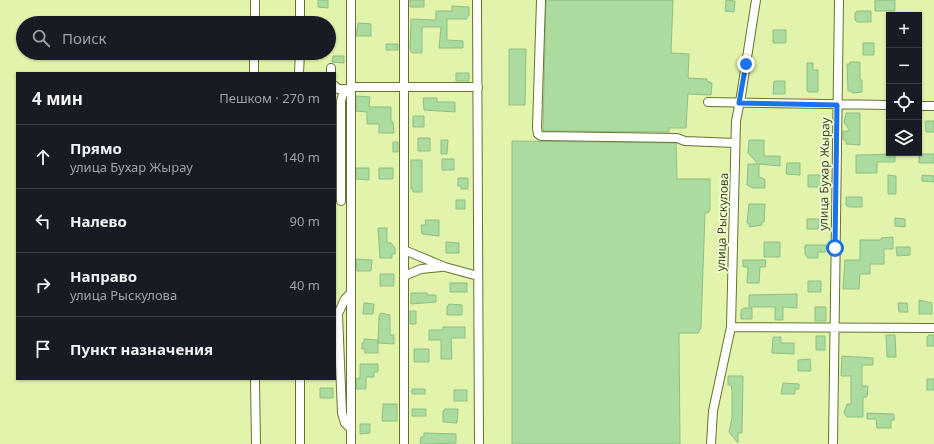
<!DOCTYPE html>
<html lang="ru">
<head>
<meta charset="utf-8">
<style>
  :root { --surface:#171b24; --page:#20242c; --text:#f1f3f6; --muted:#9ea1a6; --line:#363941 }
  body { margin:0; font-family:"Noto Sans",sans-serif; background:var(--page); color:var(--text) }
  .controls { position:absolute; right:12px; top:12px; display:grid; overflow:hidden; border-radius:0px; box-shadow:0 1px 3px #0004 }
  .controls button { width:36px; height:36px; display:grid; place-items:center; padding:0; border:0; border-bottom:1px solid var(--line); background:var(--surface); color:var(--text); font:20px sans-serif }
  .stop { position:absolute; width:12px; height:12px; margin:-9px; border:3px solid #1a73e8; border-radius:50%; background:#fff }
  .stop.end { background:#1a73e8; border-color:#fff; box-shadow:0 1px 4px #0008 }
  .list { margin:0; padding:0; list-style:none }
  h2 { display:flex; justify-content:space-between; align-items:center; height:52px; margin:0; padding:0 16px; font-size:17px }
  h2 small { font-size:13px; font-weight:400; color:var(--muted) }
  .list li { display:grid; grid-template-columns:26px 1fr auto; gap:12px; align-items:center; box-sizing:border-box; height:64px; padding:0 16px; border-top:1px solid var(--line) }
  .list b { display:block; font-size:15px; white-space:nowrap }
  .list p { margin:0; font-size:13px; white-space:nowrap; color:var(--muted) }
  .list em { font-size:13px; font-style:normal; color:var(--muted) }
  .icon { flex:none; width:22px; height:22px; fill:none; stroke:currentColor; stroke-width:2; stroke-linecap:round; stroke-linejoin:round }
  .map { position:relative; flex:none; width:934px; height:444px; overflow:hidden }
  .search { position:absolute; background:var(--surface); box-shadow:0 1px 3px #0004; left:16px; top:16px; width:320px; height:44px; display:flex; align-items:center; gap:10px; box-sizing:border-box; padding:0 14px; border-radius:22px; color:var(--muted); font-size:15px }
  .panel { position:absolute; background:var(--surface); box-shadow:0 1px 3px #0004; left:16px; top:72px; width:320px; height:308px; border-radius:0px }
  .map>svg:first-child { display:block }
  .building { fill:#abdb9f; stroke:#8fbe83 }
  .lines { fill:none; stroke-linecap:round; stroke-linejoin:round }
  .minor-casing { stroke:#66742e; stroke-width:10 }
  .minor { stroke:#fff; stroke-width:8 }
  .route { stroke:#1a73e8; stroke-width:5 }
  .labels { text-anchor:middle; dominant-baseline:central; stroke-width:3.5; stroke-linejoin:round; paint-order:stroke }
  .street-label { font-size:12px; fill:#394022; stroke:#f2fed2 }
</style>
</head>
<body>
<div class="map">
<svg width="934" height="444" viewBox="0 0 934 444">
  <rect width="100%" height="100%" fill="#e2f4ab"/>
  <path class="building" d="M318 0H328V8L318 7Z
    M410 0H424V7H410Z
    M546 0H673L671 53 689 54 688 78 707 79V81L712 83 711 95 688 94 686 128H669V132L543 131Z
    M726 0 735 1 734 12 725 11Z
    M875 0H895V11H875Z
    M452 6 469 7V16H467V19H447V40L463 41V48H439L441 27H422V53H412L410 50 411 19 436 20V11H452Z
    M857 11H871V22H857L855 20V13Z
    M358 23 371 24V36H356Z
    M773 30H786V43H773Z
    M863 43H874V55H863Z
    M386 44H398V50H386Z
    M509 49H526L525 105H509Z
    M333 56H344V63L332 62Z
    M850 62H860V80H862V92L852 93V91H848L847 64H850Z
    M807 63H813V70H818V92H808L807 90Z
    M456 73H469V81H456Z
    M774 81H785V94H773Z
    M356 96 370 97 369 107H391V122H393L394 133H379V124H367V112L356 111Z
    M423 98H437V102H455V112L424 110Z
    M846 113H860V145L846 144V140H843V131H850L844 122Z
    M413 116H424V127H413Z
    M925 121H934V132H926Z
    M418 138H430V151H418Z
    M441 140H448L447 154H441Z
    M749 140H764V156H780V166L759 164V177L763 178 765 180V188H753L747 185 748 164H758L748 153Z
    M512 141 676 143 677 179H710V210L708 213H705L701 328 698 333H679L680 444H512Z
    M393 142H398V152H393Z
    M895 154V162H877V173H856V155Z
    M919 154H934V163H919Z
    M442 159H454V170H442Z
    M411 160H422V192H413V189H411Z
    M787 163H800V175L786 174Z
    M356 168H369V180L356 179Z
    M379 168H393V179H379Z
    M808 175H823V187H808Z
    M888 175 896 176V194H888Z
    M922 175 934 176V182L922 181Z
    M458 178H468V189H461V186H458Z
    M846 197H862V207H849L846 205Z
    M456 200H465V209H456Z
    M749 204H765L764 222H762V225L749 227V223H747Z
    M895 218 905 219V227L895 226Z
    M807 219H820L818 229H807Z
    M425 220H439V236L422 234 421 225H426Z
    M378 228H387V243H391L395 248V254H392V258H380Z
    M893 237V249H884V264H870V274H860L859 289H843L845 260H860V240H881V238Z
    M446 242 459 243V253H446Z
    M764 242H780V257H764Z
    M805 245H826V252H818V258H808L805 254Z
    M896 247H910V255L897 256Z
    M356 259 372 260 371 271H357Z
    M743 260H766L765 267H760L759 283H747L748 267H743Z
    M380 274H394V286H380Z
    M808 281H821V292H808Z
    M450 283H467V292H450Z
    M411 293H427V295H436V302L411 304Z
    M797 294V308L783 307V320H775V307H749V295Z
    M919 300 932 303V314H919Z
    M364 303 374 304 373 314H363Z
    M898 303H907L908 312H899Z
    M449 304 462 305V315H447V307Z
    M815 307H826V321H815Z
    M744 308H752V319H741V310Z
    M410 311H416V324H410Z
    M381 313 390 315V335H394V344L378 343 379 316Z
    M443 327H465V338H451L452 359H441V340H429V330H443Z
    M886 335H895L896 357H887Z
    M929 335H934V346H927V337Z
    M816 336H825V350H816Z
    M773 337H781V343H794V354L772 353Z
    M364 339 378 340V353H365V349H362V343H364Z
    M414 349H429V362H414Z
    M842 356 873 358V365H862V386H868L867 397H863V417H847L844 413 847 404H851V376H841Z
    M810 359 811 371H798V360Z
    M360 364H378V372H374V377H366V389H356V379L360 378Z
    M728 376H743L742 433H738V443L729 432 732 418V390L731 385H728Z
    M927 379H934V390H927Z
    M783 383 799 384V389H795V394H781Z
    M320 388H333V398H320Z
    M412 389H425V394H412Z
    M454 390H467V401H454Z
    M383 404H397V421H382Z
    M412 409H426V416H412Z
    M445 409H458L457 423 443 422V411Z
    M867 413 894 414V420H891V428H877L876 419H867Z
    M360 424H370V433L360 434Z
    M424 433 456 434V443L422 444 420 443 421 437H424Z"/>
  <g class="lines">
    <defs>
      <path id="minor" d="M351 0V444
        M404 0V444
        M477 0 479 444
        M541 0 537 128 538 134 541 136 677 138 685 141 735 143
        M255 23V0
        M300 23V0
        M331 68V73
        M254 73V53
        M299 73 300 53
        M335 86 338 89H347
        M708 102 889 105
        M919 106H934
        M341 201V101L343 94 351 87H478
        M404 250 445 267 478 276
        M404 276 421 269 441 267
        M350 294 345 299 338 314 342 413 345 423 351 429
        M731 327 934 328
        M255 379 256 444
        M300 444V379
        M711 444 713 411 731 327 736 121 741 96 756 0
        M833 444 839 0"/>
    </defs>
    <use href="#minor" class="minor-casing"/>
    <use href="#minor" class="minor"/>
  </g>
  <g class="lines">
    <path class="route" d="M746 64 739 103 837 105 835 248"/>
  </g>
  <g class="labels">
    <g class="street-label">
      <text transform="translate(824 174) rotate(-89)">улица Бухар Жырау</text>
      <text transform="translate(722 222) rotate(-88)">улица Рыскулова</text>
    </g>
  </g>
</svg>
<div class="controls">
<button>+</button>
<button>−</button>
<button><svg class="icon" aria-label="locate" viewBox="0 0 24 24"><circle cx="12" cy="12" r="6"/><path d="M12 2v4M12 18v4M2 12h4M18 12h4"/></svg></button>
<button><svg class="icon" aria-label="layers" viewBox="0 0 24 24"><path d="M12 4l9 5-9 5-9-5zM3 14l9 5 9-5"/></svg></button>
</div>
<div class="stop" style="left:835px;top:248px"></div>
<div class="stop end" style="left:746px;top:64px"></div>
<div class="search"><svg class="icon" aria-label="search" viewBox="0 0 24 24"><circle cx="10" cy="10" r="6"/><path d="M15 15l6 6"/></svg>Поиск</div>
<section class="panel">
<h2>4 мин<small>Пешком · 270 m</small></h2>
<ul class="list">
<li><svg class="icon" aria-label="ahead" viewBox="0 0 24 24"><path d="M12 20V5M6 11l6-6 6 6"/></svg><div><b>Прямо</b><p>улица Бухар Жырау</p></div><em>140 m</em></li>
<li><svg class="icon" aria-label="left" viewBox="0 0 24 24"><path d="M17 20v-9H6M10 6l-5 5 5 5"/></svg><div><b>Налево</b></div><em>90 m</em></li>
<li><svg class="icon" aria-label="right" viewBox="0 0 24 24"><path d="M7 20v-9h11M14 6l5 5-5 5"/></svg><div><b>Направо</b><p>улица Рыскулова</p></div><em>40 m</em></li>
<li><svg class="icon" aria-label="arrive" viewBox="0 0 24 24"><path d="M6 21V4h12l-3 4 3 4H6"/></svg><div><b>Пункт назначения</b></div></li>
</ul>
</section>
</div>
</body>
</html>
